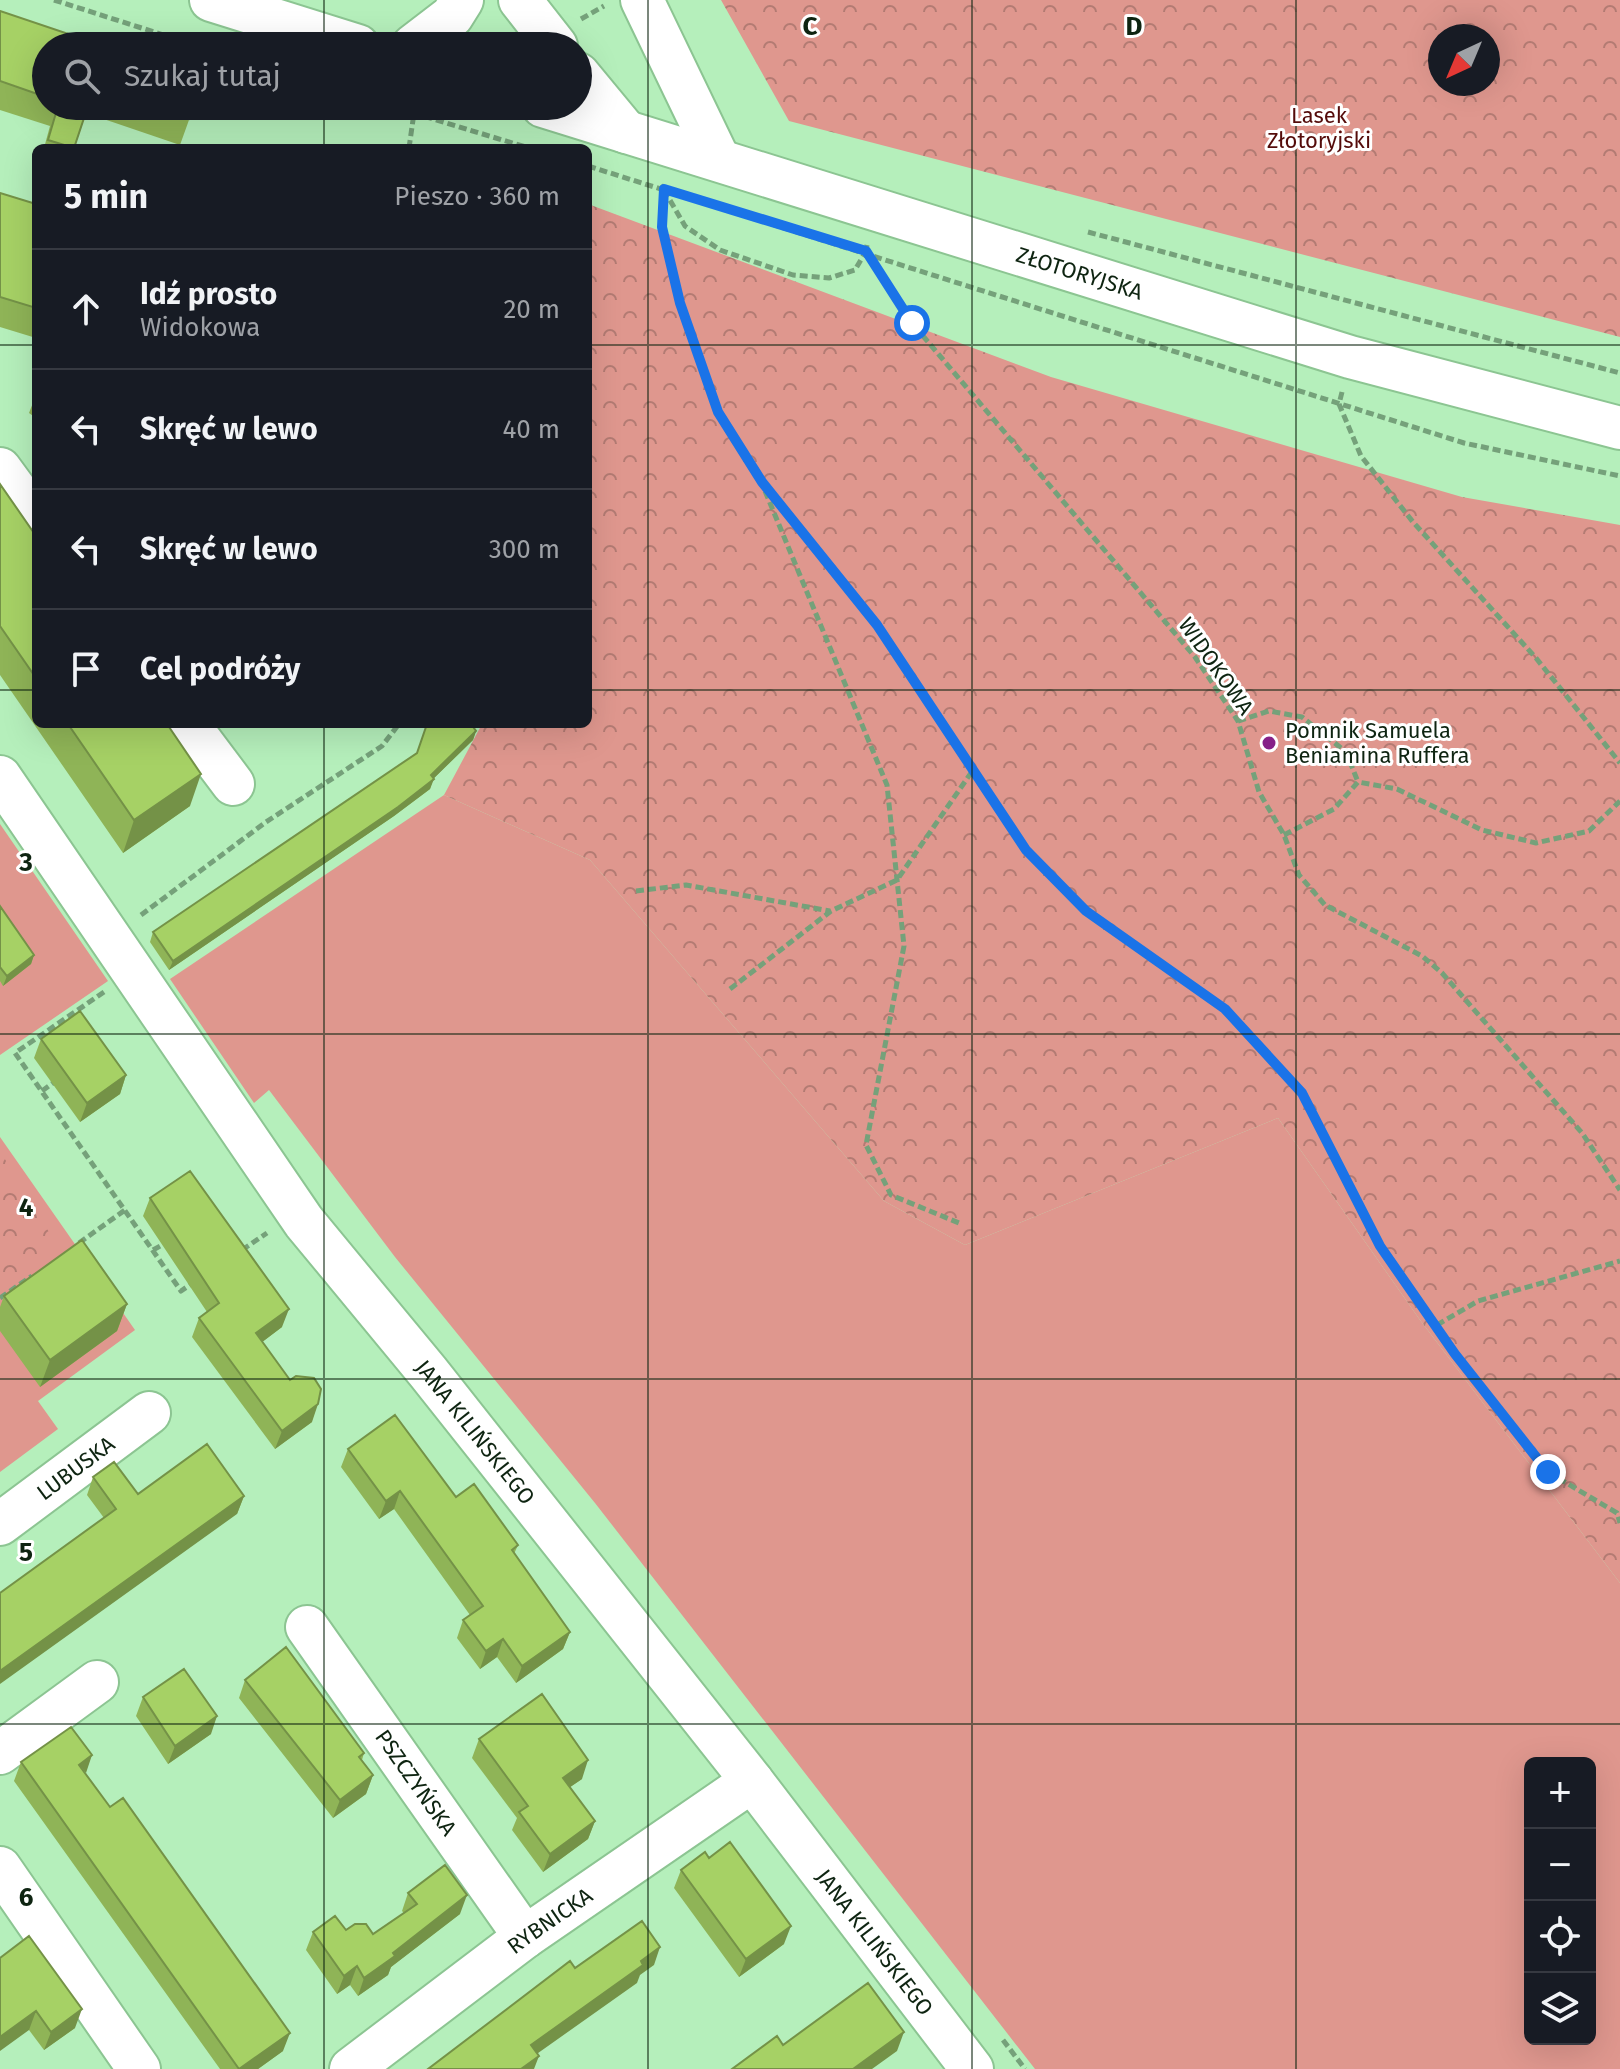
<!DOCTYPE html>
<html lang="pl">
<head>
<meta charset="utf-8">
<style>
  :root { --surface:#171b24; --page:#242831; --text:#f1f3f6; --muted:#9ea1a6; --line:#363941 }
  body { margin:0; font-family:"Fira Sans",sans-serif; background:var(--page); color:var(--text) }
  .controls { position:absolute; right:24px; bottom:24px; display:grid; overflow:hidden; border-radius:12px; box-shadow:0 8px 32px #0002 }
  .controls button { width:72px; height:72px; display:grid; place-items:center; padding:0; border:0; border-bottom:2px solid var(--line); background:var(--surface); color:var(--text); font:40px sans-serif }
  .compass { position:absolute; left:1428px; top:24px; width:72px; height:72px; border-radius:50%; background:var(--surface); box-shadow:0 8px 32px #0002; rotate:224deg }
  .stop { position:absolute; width:24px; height:24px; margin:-18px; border:6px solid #1a73e8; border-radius:50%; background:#fff }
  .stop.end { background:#1a73e8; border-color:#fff; box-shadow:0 2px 8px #0008 }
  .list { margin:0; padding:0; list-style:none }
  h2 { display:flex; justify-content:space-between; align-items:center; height:104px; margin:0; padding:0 32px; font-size:34px }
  h2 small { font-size:26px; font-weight:400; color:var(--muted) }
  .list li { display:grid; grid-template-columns:52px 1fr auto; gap:24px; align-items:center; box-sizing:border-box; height:120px; padding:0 32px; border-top:2px solid var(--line) }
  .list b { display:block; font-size:30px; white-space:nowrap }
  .list p { margin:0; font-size:26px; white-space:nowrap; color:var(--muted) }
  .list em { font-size:26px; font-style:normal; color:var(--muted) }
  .icon { flex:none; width:44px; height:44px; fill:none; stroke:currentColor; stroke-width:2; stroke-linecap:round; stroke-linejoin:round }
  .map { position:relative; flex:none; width:1620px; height:2069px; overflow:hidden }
  .search { position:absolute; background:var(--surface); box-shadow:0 8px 32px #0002; left:32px; top:32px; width:560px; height:88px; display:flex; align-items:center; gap:20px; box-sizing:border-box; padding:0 28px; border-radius:44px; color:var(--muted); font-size:30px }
  .panel { position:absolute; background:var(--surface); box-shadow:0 8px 32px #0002; left:32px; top:144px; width:560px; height:584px; border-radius:12px }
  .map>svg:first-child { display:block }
  .green { fill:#df978e; fill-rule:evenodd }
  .forest { fill:url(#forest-crowns); fill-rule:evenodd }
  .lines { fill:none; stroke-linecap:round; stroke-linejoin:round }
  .minor-casing { stroke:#8cc592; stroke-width:46 }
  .path { stroke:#75a17a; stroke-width:5; stroke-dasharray:8 4; stroke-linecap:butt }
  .minor { stroke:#fff; stroke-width:42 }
  .wall { fill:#8fb457 }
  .shaded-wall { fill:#749247 }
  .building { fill:#a6d165; stroke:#749247; stroke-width:2 }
  .route { stroke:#1a73e8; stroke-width:10 }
  .grid { fill:none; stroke:#0e2411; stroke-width:2; stroke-opacity:0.55 }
  .poi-dot { fill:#862088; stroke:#fff; stroke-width:3 }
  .labels { text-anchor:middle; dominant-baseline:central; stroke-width:6; stroke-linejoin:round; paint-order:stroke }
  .park-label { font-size:22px; fill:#540b0a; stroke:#fff }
  .street-label { font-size:22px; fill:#0e2411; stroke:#fff }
  .poi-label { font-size:22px; fill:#0e2411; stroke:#fff; text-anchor:start }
  .grid-label { font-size:26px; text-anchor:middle; font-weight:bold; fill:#0e2411; stroke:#fff; stroke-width:6; stroke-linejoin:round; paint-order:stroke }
</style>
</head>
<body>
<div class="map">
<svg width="1620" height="2069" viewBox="0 0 1620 2069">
  <defs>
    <pattern id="forest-crowns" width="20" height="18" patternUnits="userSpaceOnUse" patternTransform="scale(2)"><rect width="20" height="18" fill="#df978e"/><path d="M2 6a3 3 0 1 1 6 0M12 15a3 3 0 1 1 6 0" fill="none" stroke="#b37b73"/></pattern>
  </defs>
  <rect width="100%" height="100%" fill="#b5efbb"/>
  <path class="green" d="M444 795 590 860 884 1201 965 1245 1278 1118 1420 1320 1620 1583V2069H1035L595 1503 395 1257 269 1090 254 1103 170 979ZM1530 1763H1590V2039H1530Z
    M0 824 108 981 0 1055Z
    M0 1137 135 1330 38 1401 58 1429 0 1472Z"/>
  <path class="forest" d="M721 0H1620V337L789 121ZM1440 36H1488V84H1440Z
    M588 204 1051 377 1462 497 1620 525V1583L1420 1320 1278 1118 965 1245 884 1201 590 860 444 795 482 724H588Z
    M0 1151 58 1247 0 1286Z"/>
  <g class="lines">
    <defs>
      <g id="minor">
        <path d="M211 0 358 46"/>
        <path d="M520 0 556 46"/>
        <path d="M642 0 719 160"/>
        <path d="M413 46 452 16 462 0"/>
        <path d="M578 74 626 132"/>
        <path id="s1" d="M543 106 1350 357 1620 428"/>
        <path d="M0 469 36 518"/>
        <path d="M188 724 233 784"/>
        <path id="s2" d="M0 777 304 1222 428 1372 752 1781 972 2069"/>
        <path id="s3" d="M0 1524 149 1413"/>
        <path id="s4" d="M307 1627 525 1937"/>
        <path d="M0 1753 97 1682"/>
        <path d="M0 1868 139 2069"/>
        <path id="s5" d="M351 2069 525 1937 752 1781"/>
      </g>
    </defs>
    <use href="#minor" class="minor-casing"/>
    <path class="path" d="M54 0 198 46
      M581 19 604 6
      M390 106 529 148
      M409 148 415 106
      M588 166 1464 443 1620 476
      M661 185 664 189 662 227 680 303 718 412 762 482 877 625 1026 850 1086 911 1225 1009 1302 1093 1380 1246 1455 1354 1548 1472 1617 1513 1620 1523
      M664 190 685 226 720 250 793 275 829 278 855 270 866 251
      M1088 232 1620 373
      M867 245 866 251 912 323 1195 657 1238 721 1259 792 1284 835 1299 875 1325 905 1422 956 1442 973 1582 1133 1620 1190
      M1342 392 1339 404 1361 456 1413 522 1536 658 1620 763
      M765 491 887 785 904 946 866 1145 891 1195 959 1223
      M1238 721 1269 711 1302 717 1346 752 1358 782
      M1284 835 1334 809 1358 782 1397 789 1482 830 1536 843 1589 831 1620 801
      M636 891 686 885 830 911
      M141 915 266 822 382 746 399 724
      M730 989 831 911 897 880 973 770
      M104 992 15 1053 181 1291 194 1282
      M42 1091 53 1083
      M79 1243 125 1210
      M153 1250 162 1245
      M242 1250 267 1233
      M0 1298 32 1276
      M1437 1325 1478 1301 1620 1261
      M1003 2040 1025 2069"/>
    <use href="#minor" class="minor"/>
  </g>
  <path class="wall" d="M0 11 46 46V106H194L180 145 86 113 74 148H44L50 126 0 110Z
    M0 193 36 204V338L0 327Z
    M36 395V418L29 413Z
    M0 484 36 536V724H167L190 806 123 853 0 675Z
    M476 731 473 740 433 779 430 789 394 816 169 970 150 942 153 932Z
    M0 906 34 955 31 964 3 986 0 981Z
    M41 1039 126 1075 120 1094 80 1122 34 1058Z
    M150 1198 282 1327 262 1342 290 1380 312 1422 275 1449 192 1337 199 1318 207 1312 143 1216Z
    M4 1296 127 1304 117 1331 40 1387 0 1331V1307Z
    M348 1449 456 1497 518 1545 514 1554 570 1632 563 1649 516 1683 497 1657 480 1669 457 1638 463 1620 470 1615 394 1509 379 1519 341 1467Z
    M93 1477 138 1494 244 1496 237 1514 104 1518 87 1495Z
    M245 1680 364 1753 362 1760 373 1775 366 1794 333 1818 239 1698Z
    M143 1697 211 1734 168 1764 136 1716Z
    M479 1739 582 1779 570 1787 595 1821 588 1839 543 1872 512 1830 517 1818 472 1758Z
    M21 1762 283 2051 258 2069H220L14 1781Z
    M709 1858 784 1944 739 1977 674 1888 681 1870Z
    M408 1893 460 1914 391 1967 388 1975 358 1996 350 1985 337 1994 306 1950 313 1932 346 1930 373 1934 404 1913 402 1911Z
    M0 1958 75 2028 44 2050 29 2030Z"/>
  <path class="shaded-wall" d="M476 731 473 740 428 784 434 779 430 789 394 816 169 970 173 961 431 775Z
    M201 774 190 806 123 853 134 820Z
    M34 955 31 964 3 986 7 976Z
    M126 1075 120 1094 80 1122 87 1103Z
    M127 1304 117 1331 40 1387 50 1360Z
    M289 1309 282 1327 249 1352 256 1333Z
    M318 1404 312 1422 275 1449 282 1431Z
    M400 1491 394 1509 379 1519 386 1501Z
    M244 1496 237 1514 0 1684V1671Z
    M570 1632 563 1649 516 1683 522 1666Z
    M503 1639 497 1657 480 1669 486 1651Z
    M217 1716 211 1734 168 1764 175 1746Z
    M92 1755 86 1773 79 1765Z
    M588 1760 582 1779 557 1796 563 1778Z
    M373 1775 366 1794 333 1818 340 1800Z
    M595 1821 588 1839 543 1872 550 1854Z
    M467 1895 460 1914 391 1967 388 1975 358 1996 364 1978 393 1953Z
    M791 1926 784 1944 739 1977 746 1959Z
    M660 1947 654 1965 640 1975 637 1983 524 2063 531 2045Z
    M357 1966 350 1985 337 1994 344 1976Z
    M82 2009 75 2028 44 2050 51 2032Z
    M36 2011 29 2030 0 2051V2037Z
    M904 2032 897 2051 872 2069H853Z
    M290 2033 283 2051 258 2069H239Z
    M539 2056 534 2069H521Z"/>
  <path class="building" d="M0 11 104 46H46V97L0 81Z
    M58 106H88L74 148 48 140Z
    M150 106H194L189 119Z
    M0 193 36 204V308L0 297Z
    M0 484 36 536V678L0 626Z
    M68 724H167L201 774 134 820Z
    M427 724H471L476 731 431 775 434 779 398 807 173 961 153 932 417 753Z
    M0 906 34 955 7 976 0 967Z
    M80 1011 126 1075 87 1103 41 1039Z
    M190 1171 289 1309 256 1333 290 1380 296 1376 314 1378 321 1389 318 1404 282 1431 199 1318 219 1303 150 1198Z
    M82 1240 127 1304 50 1360 4 1296Z
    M395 1415 456 1497 474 1484 518 1545 512 1550 570 1632 522 1666 503 1639 486 1651 463 1620 483 1606 400 1491 386 1501 348 1449Z
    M207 1444 244 1496 0 1671V1593L116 1509 93 1477 114 1462 138 1494Z
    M286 1647 364 1753 359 1757 373 1775 340 1800 245 1680Z
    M184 1669 217 1716 175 1746 143 1697Z
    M542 1694 588 1760 563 1778 595 1821 550 1854 519 1812 528 1806 479 1739Z
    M71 1727 92 1755 79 1765 110 1807 123 1798 290 2033 239 2069 21 1762Z
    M730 1842 791 1926 746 1959 681 1870 705 1852 709 1858Z
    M445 1865 467 1895 393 1953 395 1956 364 1978 357 1966 344 1976 313 1932 335 1916 346 1930 355 1924H366L373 1934 417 1904 408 1893Z
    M642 1921 660 1947 641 1961 643 1965 531 2045 539 2056 521 2069H428L570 1961 575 1968Z
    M29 1936 82 2009 51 2032 36 2011 0 2037V1958Z
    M868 1983 904 2032 853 2069H732L777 2036 783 2045Z"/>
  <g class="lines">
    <path class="route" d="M912 323 866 251 664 189 662 227 680 303 718 412 762 482 877 625 1026 850 1086 911 1225 1009 1302 1093 1380 1246 1455 1354 1548 1472"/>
  </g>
  <path class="grid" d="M324 0V46M648 0V2069M972 0V2069M1296 0V2069M324 106V148M0 345H36M588 345H1620M0 690H36M588 690H1620M324 724V2069M0 1034H1620M0 1379H1620M0 1724H1620"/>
  <circle class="poi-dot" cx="1269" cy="743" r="8"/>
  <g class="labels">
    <g class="park-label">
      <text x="1319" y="115">Lasek<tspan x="1319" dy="25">Złotoryjski</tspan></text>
    </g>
    <g class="street-label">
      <text stroke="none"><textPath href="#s1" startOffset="562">ZŁOTORYJSKA</textPath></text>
      <text transform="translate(1216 666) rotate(55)">WIDOKOWA</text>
      <text stroke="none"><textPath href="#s2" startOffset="810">JANA KILIŃSKIEGO</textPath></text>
      <text stroke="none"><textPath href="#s3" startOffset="94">LUBUSKA</textPath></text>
      <text stroke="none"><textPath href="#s4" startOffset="190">PSZCZYŃSKA</textPath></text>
      <text stroke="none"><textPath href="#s5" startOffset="248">RYBNICKA</textPath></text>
      <text stroke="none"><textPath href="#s2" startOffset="1458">JANA KILIŃSKIEGO</textPath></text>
    </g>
    <g class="poi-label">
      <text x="1285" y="730">Pomnik Samuela<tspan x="1285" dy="25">Beniamina Ruffera</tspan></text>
    </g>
  </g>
  <g class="grid-label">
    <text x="810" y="35">C</text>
    <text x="1134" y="35">D</text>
    <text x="26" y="871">3</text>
    <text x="26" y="1216">4</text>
    <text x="26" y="1561">5</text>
    <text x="26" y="1906">6</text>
  </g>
</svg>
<div class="controls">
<button>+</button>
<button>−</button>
<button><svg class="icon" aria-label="locate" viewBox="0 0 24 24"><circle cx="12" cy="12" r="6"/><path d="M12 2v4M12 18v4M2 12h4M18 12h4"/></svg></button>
<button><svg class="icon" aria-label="layers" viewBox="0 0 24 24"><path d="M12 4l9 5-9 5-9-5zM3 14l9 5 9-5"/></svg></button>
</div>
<svg class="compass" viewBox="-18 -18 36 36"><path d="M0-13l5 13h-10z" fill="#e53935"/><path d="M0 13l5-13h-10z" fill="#9ea1a6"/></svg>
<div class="stop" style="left:912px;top:323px"></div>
<div class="stop end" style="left:1548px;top:1472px"></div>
<div class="search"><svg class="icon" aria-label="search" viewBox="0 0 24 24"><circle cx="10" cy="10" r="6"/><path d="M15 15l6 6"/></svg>Szukaj tutaj</div>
<section class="panel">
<h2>5 min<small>Pieszo · 360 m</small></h2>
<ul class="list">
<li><svg class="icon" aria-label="ahead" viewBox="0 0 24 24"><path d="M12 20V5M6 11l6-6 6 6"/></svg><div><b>Idź prosto</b><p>Widokowa</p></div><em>20 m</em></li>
<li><svg class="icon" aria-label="left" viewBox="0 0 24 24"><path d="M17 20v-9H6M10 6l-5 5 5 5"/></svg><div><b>Skręć w lewo</b></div><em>40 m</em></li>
<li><svg class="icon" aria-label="left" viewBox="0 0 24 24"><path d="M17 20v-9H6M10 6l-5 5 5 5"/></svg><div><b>Skręć w lewo</b></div><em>300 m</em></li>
<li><svg class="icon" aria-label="arrive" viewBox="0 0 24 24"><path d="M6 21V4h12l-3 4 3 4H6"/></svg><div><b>Cel podróży</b></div></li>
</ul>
</section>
</div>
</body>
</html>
